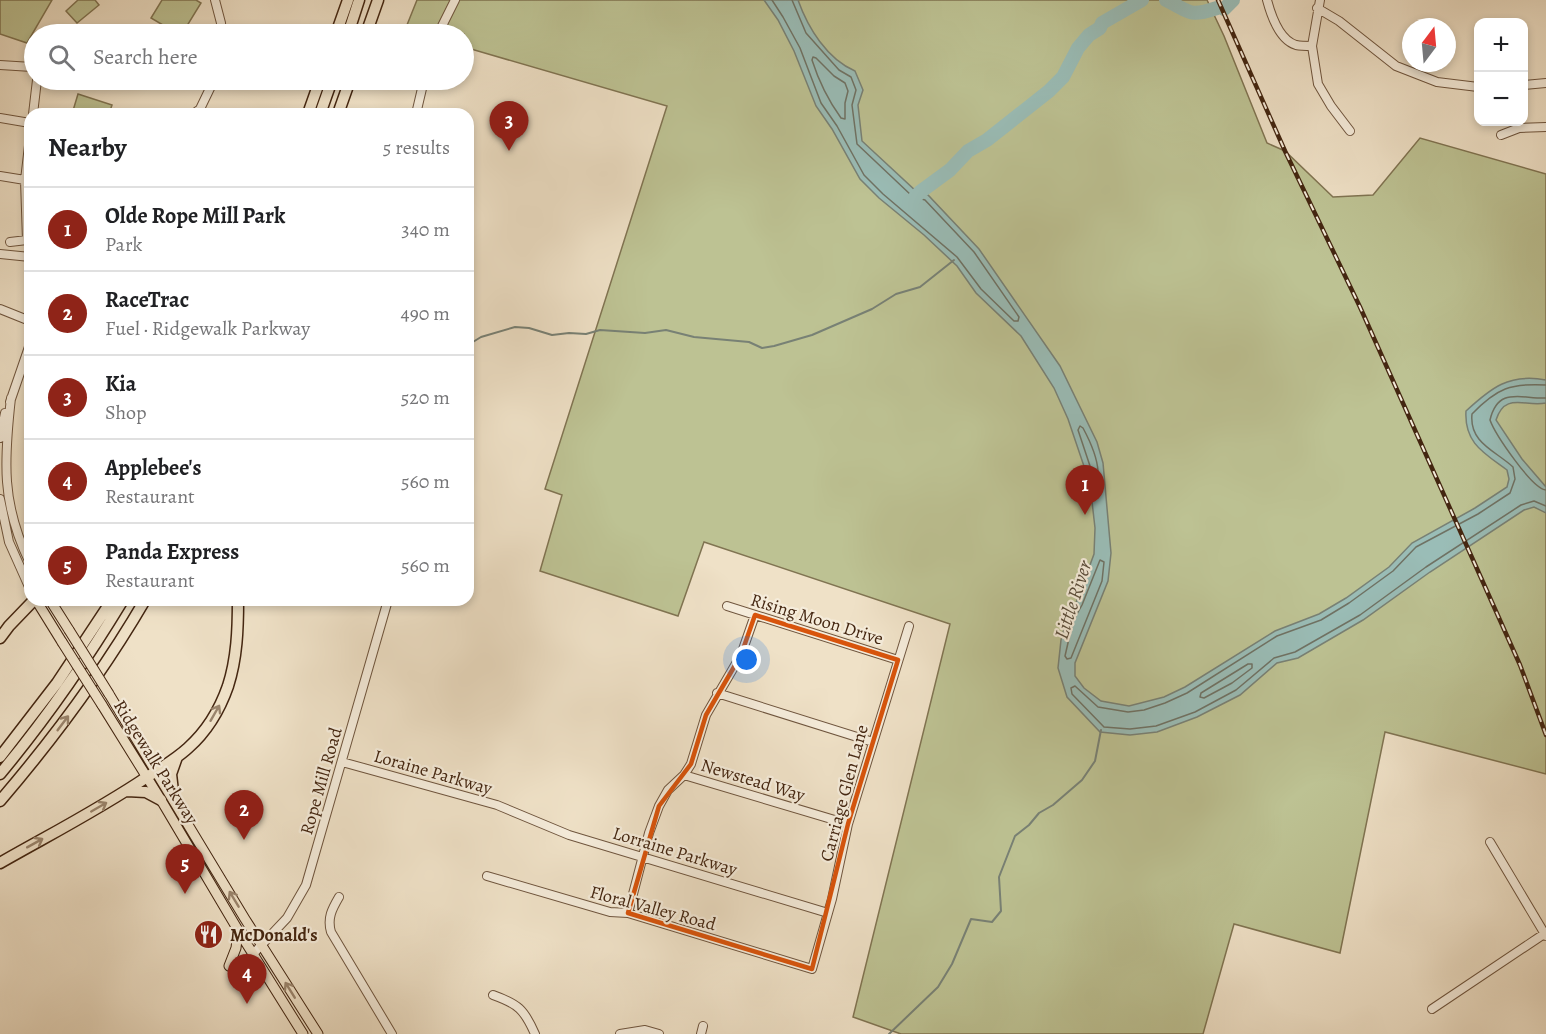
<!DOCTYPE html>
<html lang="en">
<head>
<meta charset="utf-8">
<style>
  :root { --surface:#fff; --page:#f2f2f2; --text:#202124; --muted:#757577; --line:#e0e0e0; --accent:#8f2418 }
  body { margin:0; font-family:Alegreya,serif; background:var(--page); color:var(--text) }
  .controls { position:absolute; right:18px; top:18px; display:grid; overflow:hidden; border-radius:12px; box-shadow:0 3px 9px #0003 }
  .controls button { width:54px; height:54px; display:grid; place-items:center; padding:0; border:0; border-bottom:2px solid var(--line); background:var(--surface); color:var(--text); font:30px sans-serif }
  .compass { position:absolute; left:1402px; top:18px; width:54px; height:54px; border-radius:50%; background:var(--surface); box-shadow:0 3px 9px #0003; rotate:16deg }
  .you { position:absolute; left:747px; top:660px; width:21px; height:21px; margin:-15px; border:4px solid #fff; border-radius:50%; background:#1a73e8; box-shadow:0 0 0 9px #1a73e833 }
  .badge { display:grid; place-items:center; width:39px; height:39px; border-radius:50%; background:var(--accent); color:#fff; font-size:20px; font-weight:700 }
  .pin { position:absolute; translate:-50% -50px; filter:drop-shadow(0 2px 3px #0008) }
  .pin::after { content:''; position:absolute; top:32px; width:21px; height:18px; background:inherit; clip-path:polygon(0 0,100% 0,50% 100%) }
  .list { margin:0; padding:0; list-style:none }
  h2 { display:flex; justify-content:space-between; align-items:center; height:78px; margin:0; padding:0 24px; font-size:26px }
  h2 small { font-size:20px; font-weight:400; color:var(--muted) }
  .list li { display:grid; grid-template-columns:39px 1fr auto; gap:18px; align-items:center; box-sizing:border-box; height:84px; padding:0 24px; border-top:2px solid var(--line) }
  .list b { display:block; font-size:22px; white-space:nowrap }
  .list p { margin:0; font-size:20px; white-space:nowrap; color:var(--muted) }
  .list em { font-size:20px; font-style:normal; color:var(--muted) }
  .icon { flex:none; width:33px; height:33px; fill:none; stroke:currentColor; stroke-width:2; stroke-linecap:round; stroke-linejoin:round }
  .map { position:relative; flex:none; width:1546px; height:1034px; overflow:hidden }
  .search { position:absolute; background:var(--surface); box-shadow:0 3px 9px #0003; left:24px; top:24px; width:450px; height:66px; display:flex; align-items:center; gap:15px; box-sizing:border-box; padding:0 21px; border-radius:33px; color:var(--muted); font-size:22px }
  .panel { position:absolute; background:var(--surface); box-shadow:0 3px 9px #0003; left:24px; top:108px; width:450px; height:498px; border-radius:18px }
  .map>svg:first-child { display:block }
  .green { fill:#bdc293; stroke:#807452; stroke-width:1.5 }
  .water { fill:#9abdb7; stroke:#788175; stroke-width:1.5 }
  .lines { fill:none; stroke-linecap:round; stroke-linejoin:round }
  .shore { stroke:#6f7264; stroke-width:1.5 }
  .stream { stroke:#788175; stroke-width:2 }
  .river { stroke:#9abdb7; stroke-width:14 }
  .minor-casing { stroke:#6f553e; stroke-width:10 }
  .major-casing { stroke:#442611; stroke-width:11 }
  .highway-casing { stroke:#442611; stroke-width:13 }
  .minor { stroke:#f5ecdb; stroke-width:8 }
  .major { stroke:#efe1c7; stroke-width:9 }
  .highway { stroke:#efe1c7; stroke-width:10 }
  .rail-casing { stroke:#442611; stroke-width:4.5 }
  .rail { stroke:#f5ecdb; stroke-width:2; stroke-dasharray:7; stroke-linecap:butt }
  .major-bridge-casing { stroke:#442611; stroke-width:11; stroke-linecap:butt }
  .major-bridge { stroke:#efe1c7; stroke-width:9 }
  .oneway { stroke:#9a846c }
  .marked { fill:none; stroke:#d8540c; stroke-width:4.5; stroke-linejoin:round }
  .labels { text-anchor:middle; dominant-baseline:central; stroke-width:4.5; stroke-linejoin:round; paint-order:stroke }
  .street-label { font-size:18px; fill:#442611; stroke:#f5ecdb }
  .poi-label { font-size:18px; font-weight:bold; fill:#442611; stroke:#f5ecdb; text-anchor:start }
  .water-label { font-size:20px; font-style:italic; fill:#5a4c3a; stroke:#f5ecdb }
</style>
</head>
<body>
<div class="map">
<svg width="1546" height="1034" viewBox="0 0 1546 1034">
  <rect width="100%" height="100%" fill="#efe1c7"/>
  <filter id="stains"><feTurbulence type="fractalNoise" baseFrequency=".00333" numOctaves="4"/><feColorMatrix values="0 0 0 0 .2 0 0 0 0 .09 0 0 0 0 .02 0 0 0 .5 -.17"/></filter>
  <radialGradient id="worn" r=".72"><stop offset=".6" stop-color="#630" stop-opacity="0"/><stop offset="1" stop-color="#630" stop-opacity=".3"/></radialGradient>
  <path class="green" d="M0 0H52L27 43 0 34Z
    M78 0H95L99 5 77 23 66 11Z
    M162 0H196L201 3 182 34H178L151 18Z
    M417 0H1207L1224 36 1267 143 1285 151 1333 197 1373 195 1420 138 1546 174V774L1385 732 1340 953 1234 924 1203 1034H901L853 1017 950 624 704 542 678 616 540 571 562 495 545 489 667 106 464 47V34H421L405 30Z
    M78 94 112 105 109 114H72Z"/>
  <path class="water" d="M764 0H798C808 28 827 59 855 71L863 90 858 105 862 141 916 191 928 195 979 249 1060 366 1097 442 1103 463 1111 553 1108 581 1075 663V676L1084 688 1101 701 1129 706 1164 697 1185 687 1275 631 1319 614 1346 598 1389 567 1412 543 1475 508 1507 487 1509 479 1507 470C1484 453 1464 443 1466 411 1491 388 1509 373 1546 380V403C1524 407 1505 392 1496 420L1522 459 1546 487V513L1534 507 1524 510 1430 572 1363 620 1298 658 1277 663 1240 695 1197 717 1157 732 1130 735 1100 732 1067 697 1058 668 1061 640 1067 618 1076 603 1094 554 1095 528 1090 484 1068 419 1054 388 1021 336 976 293 957 266 924 235 879 198 860 179 832 129 816 106 794 51 778 20Z"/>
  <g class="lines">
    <path class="shore" d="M772 0 783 17 800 48 821 103 837 126 864 175 883 194 957 257 981 289 1014 321H1018L1019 317 974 252 925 200 912 196 857 144 852 105 856 90 851 77 839 70 806 33 792 0
      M813 57 816 58 834 76 845 83 848 91 845 103V119L841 118C828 100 819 82 812 60Z
      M1546 385C1511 383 1497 388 1472 414 1469 443 1496 451 1513 467L1515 479 1510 493 1478 514 1416 547 1393 571 1349 603 1321 620 1277 636 1187 693 1165 703 1144 710 1128 712 1098 707 1075 686 1071 688 1072 694 1104 727 1130 729 1156 726 1195 712 1236 690 1274 658 1295 652 1360 615 1426 567 1521 505 1534 501 1546 506
      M1546 398C1521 399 1498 386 1490 420 1495 434 1532 489 1546 490
      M1080 426 1083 428C1090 441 1097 456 1098 471L1096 473 1092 472 1078 430Z
      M1100 560 1104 562 1102 581 1071 658 1067 659 1065 656 1073 621 1082 605Z
      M1248 664H1252V668L1232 683 1204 698 1200 697 1201 693Z"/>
    <path class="stream" d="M468 345 481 337 515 327 529 328 552 335 569 333 586 334 600 330 645 333 666 330 694 337 749 342 762 348 774 346 812 335 872 309 896 294 920 287 954 260
      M889 1034 938 987 952 964 971 919 992 922 1001 911 999 877 1015 836 1029 825 1039 813 1053 805 1082 780 1095 761 1101 730"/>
    <path class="river" d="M1166 0C1192 13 1189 17 1217 8
      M1224 9 1233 0
      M909 204 920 192 950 170 968 151 987 140 1049 91 1063 77 1078 48 1089 35 1100 28 1102 23 1142 0"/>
    <defs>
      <path id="minor" d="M215 0 221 23 222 34
        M1267 0C1271 15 1279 40 1296 45 1301 46 1307 46 1312 46
        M1320 0 1312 46 1318 84 1331 106 1350 131
        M1317 8 1339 21 1396 66 1437 82 1478 87
        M438 34 455 0
        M0 65 32 67 34 71
        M1524 85 1546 83
        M200 109 214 80
        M33 114 37 80
        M193 114 200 109 198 114
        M416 114 424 80
        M0 118 30 123
        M1501 135 1519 128 1546 127
        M0 176 25 180 30 137
        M10 242 27 240 25 180
        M0 254 30 257
        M0 309 30 321
        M11 398C4 460 1 504 30 563
        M10 402 30 344
        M0 438 5 413
        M0 499 9 542 30 589
        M727 606 898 660
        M717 693 873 742
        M342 762 497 805 569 835 828 913
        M684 775 848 824
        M1490 842 1546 936
        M487 876 610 912 628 913 812 969 832 899 848 824 909 626
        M339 897C332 909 327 918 331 932L392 1034
        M628 913 649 833 659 806 668 790 684 775 691 764 706 715 741 655 755 615
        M253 954 287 918 306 885 388 600
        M493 995C518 1004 524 1009 535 1034
        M1432 1009 1544 934
        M620 1034 645 1030 659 1034
        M701 1034 703 1026"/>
      <path id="major" d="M36 600 62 642
        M50 600 69 630
        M109 694 245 919 318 1034
        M102 705 161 800 238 930 303 1034
        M229 966 236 948 238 930"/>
      <path id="highway" d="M336 34 348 0
        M348 34 359 0
        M366 34 378 0
        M308 114 320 80
        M320 114 332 80
        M338 114 350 80
        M0 638 9 626 34 600
        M0 757 57 683 112 600
        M0 774C46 719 86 661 123 600
        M127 791 146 792 161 800
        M174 800 171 774 177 757
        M0 801C54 738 103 672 145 600
        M0 863C49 835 100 809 147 777 161 768 176 759 188 748 206 732 220 709 228 686 237 658 238 629 238 600"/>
    </defs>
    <use href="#minor" class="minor-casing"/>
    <use href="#major" class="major-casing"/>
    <use href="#highway" class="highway-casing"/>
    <use href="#minor" class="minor"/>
    <use href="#major" class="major"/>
    <use href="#highway" class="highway"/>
    <defs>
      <path id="rail" d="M1218 0 1285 151 1360 307 1482 580 1520 665 1546 735"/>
    </defs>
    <use href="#rail" class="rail-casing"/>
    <use href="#rail" class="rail"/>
    <defs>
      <path id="major-bridge" d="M69 630 109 694
        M62 642 102 705"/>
    </defs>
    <use href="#major-bridge" class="major-bridge-casing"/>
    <use href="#major-bridge" class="major-bridge"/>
  </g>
  <defs><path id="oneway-shaft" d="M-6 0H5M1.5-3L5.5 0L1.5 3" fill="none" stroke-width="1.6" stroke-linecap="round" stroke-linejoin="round" transform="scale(1.5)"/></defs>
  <g class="oneway">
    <use href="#oneway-shaft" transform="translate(215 713) rotate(-60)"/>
    <use href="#oneway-shaft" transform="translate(63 723) rotate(-53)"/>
    <use href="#oneway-shaft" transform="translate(99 807) rotate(-30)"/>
    <use href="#oneway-shaft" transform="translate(35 843) rotate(-29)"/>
    <use href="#oneway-shaft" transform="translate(234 899) rotate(-121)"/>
    <use href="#oneway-shaft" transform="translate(290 990) rotate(-122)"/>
  </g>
  <path class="marked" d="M755 615 898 660 848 824 812 969 628 913 659 806 691 764 706 715 741 655Z"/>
  <defs>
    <symbol id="restaurant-disc" viewBox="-11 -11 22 22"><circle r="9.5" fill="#8f2418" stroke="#f5ecdb"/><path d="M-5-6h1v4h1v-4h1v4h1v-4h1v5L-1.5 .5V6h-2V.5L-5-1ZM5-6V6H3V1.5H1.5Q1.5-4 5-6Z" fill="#fff"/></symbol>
  </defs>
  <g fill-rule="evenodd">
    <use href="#restaurant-disc" x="192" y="918" width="33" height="33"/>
  </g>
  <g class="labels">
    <g class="street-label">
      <text transform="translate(817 619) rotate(17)">Rising Moon Drive</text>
      <text transform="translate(156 762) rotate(58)">Ridgewalk Parkway</text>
      <text transform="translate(433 772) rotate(16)">Loraine Parkway</text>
      <text transform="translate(753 780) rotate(17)">Newstead Way</text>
      <text transform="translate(321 781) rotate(-74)">Rope Mill Road</text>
      <text transform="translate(844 793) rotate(-75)">Carriage Glen Lane</text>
      <text transform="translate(675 851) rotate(17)">Lorraine Parkway</text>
      <text transform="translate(653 908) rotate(15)">Floral Valley Road</text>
    </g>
    <g class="poi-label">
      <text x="230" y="935">McDonald's</text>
    </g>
    <g class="water-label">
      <text transform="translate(1073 600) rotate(-72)">Little River</text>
    </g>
  </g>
  <rect width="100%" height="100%" filter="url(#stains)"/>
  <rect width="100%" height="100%" fill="url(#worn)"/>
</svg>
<div class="controls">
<button>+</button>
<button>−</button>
</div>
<svg class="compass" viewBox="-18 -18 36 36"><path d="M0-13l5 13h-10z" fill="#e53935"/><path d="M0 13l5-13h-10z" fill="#757577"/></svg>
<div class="you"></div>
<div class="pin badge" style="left:1085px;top:515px">1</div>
<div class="pin badge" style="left:244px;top:840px">2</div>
<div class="pin badge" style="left:509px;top:151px">3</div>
<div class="pin badge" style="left:247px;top:1004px">4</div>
<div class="pin badge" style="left:185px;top:894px">5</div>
<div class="search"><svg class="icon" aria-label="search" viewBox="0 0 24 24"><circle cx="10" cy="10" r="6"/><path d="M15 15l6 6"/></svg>Search here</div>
<section class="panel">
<h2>Nearby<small>5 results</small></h2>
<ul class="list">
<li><span class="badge">1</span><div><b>Olde Rope Mill Park</b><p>Park</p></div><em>340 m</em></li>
<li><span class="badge">2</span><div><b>RaceTrac</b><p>Fuel · Ridgewalk Parkway</p></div><em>490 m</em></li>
<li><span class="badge">3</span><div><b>Kia</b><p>Shop</p></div><em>520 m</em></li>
<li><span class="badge">4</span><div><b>Applebee's</b><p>Restaurant</p></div><em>560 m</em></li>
<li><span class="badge">5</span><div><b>Panda Express</b><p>Restaurant</p></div><em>560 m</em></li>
</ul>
</section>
</div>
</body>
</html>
